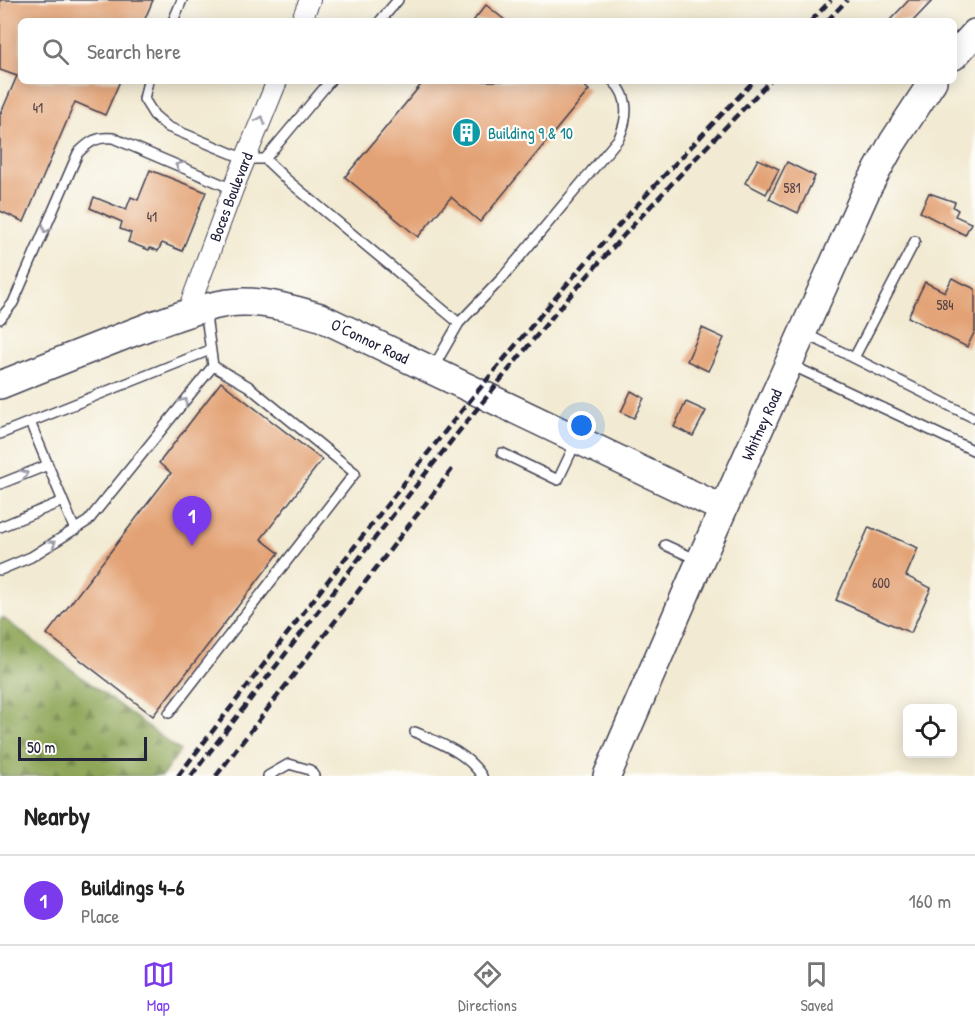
<!DOCTYPE html>
<html lang="en">
<head>
<meta charset="utf-8">
<style>
  :root { --surface:#fff; --page:#f6f6f6; --text:#222; --muted:#767676; --line:#e0e0e0; --accent:#7c3aed }
  body { margin:0; font-family:"Patrick Hand",sans-serif; background:var(--page); color:var(--text) }
  .controls { position:absolute; right:18px; bottom:18px; display:grid; overflow:hidden; border-radius:9px; box-shadow:0 3px 15px #0003 }
  .controls button { width:54px; height:54px; display:grid; place-items:center; padding:0; border:0; border-bottom:2px solid var(--line); background:var(--surface); color:var(--text); font:30px sans-serif }
  .scale { position:absolute; left:18px; bottom:15px; width:129px; box-sizing:border-box; padding-left:6px; border:3px solid #22223b; border-top:0; font-size:16px; line-height:21px; white-space:nowrap; color:#22223b; -webkit-text-stroke:4px #fdfcf7; paint-order:stroke }
  .you { position:absolute; left:582px; top:426px; width:21px; height:21px; margin:-15px; border:4px solid #fff; border-radius:50%; background:#1a73e8; box-shadow:0 0 0 9px #1a73e833 }
  .badge { display:grid; place-items:center; width:39px; height:39px; border-radius:50%; background:var(--accent); color:#fff; font-size:20px; font-weight:700 }
  .pin { position:absolute; translate:-50% -50px; filter:drop-shadow(0 2px 3px #0008) }
  .pin::after { content:''; position:absolute; top:32px; width:21px; height:18px; background:inherit; clip-path:polygon(0 0,100% 0,50% 100%) }
  .list { margin:0; padding:0; list-style:none }
  h2 { display:flex; justify-content:space-between; align-items:center; height:78px; margin:0; padding:0 24px; font-size:26px }
  h2 small { font-size:20px; font-weight:400; color:var(--muted) }
  .list li { display:grid; grid-template-columns:39px 1fr auto; gap:18px; align-items:center; box-sizing:border-box; height:90px; padding:0 24px; border-top:2px solid var(--line) }
  .list b { display:block; font-size:22px; white-space:nowrap }
  .list p { margin:0; font-size:20px; white-space:nowrap; color:var(--muted) }
  .list em { font-size:20px; font-style:normal; color:var(--muted) }
  .icon { flex:none; width:33px; height:33px; fill:none; stroke:currentColor; stroke-width:2; stroke-linecap:round; stroke-linejoin:round }
  .map { position:relative; flex:none; width:975px; height:776px; overflow:hidden }
  .search { position:absolute; background:var(--surface); box-shadow:0 3px 15px #0003; left:18px; right:18px; top:18px; height:66px; display:flex; align-items:center; gap:15px; box-sizing:border-box; padding:0 21px; border-radius:9px; color:var(--muted); font-size:22px }
  .sheet { height:168px; background:var(--surface) }
  nav { display:flex; justify-content:space-around; align-items:center; box-sizing:border-box; height:84px; border-top:2px solid var(--line); background:var(--surface); font-size:16px; color:var(--muted) }
  nav a { display:grid; justify-items:center; gap:3px }
  nav .on { color:var(--accent) }
  .map>svg:first-child { display:block }
  .forest { fill:url(#forest-firs); stroke:#586448; stroke-width:1.5 }
  .building { fill:#e3a274 }
  .lines { fill:none; stroke-linecap:round; stroke-linejoin:round }
  .lane-casing { stroke:#414052; stroke-width:12 }
  .street-casing { stroke:#414052; stroke-width:22 }
  .secondary-casing { stroke:#414052; stroke-width:30 }
  .lane { stroke:#fff; stroke-width:9 }
  .street { stroke:#fff; stroke-width:20 }
  .secondary { stroke:#fff; stroke-width:27 }
  .rail { stroke:#22223b; stroke-width:4.5; stroke-dasharray:9 4.5; stroke-linecap:butt }
  .oneway { stroke:#9c9ca7 }
  .labels { text-anchor:middle; dominant-baseline:central; stroke-width:4.5; stroke-linejoin:round; paint-order:stroke }
  .number-label { font-size:14px; fill:#524249 }
  .culture-label { font-size:16px; fill:#0d838f; stroke:#fdfcf7; text-anchor:start }
  .street-label { font-size:16px; fill:#22223b; stroke:#fdfcf7 }
</style>
</head>
<body>
<div class="map">
<svg width="975" height="776" viewBox="0 0 975 776">
  <defs>
    <pattern id="forest-firs" width="22" height="20" patternUnits="userSpaceOnUse" patternTransform="scale(1.5)"><rect width="22" height="20" fill="#8da556"/><path d="M5 1l3.5 6h-7zM16 11l3.5 6h-7z" fill="#738648"/></pattern>
  </defs>
  <rect width="100%" height="100%" fill="#fdfcf7"/>
  <filter id="ink" filterUnits="userSpaceOnUse"><feTurbulence type="fractalNoise" baseFrequency=".0167" numOctaves="2"/><feDisplacementMap in="SourceGraphic" scale="12" xChannelSelector="R" yChannelSelector="G"/><feConvolveMatrix kernelMatrix="1 2 1 2 8 2 1 2 1" color-interpolation-filters="sRGB"/></filter>
  <filter id="wash" filterUnits="userSpaceOnUse"><feTurbulence type="fractalNoise" baseFrequency=".008" numOctaves="4" result="noise"/><feDisplacementMap in="SourceGraphic" scale="24" xChannelSelector="R" yChannelSelector="G"/><feGaussianBlur stdDeviation="1.35" result="paint"/><feColorMatrix in="noise" values="0 0 0 0 0 0 0 0 0 0 0 0 0 0 0 0 0 1.4 0 .05"/><feComposite in="paint" operator="in"/></filter>
  <g filter="url(#wash)">
    <rect width="100%" height="100%" fill="#f2ead2"/>
    <path class="forest" d="M3 618 180 751 162 776H0V620Z"/>
    <g id="blocks">
      <path class="building" d="M0 0H153L144 21H21V81H120L105 115 75 102 24 222 0 211V112L1 113 17 76 0 70Z
        M909 0H933L913 21H889Z
        M486 5 506 21H473Z
        M424 81H578L589 90 480 222 451 197 418 237 345 177Z
        M758 159 779 169 766 194 745 183Z
        M787 162 815 176 798 213 769 199Z
        M150 170 206 192 182 251 162 243 158 251 150 248 149 250 128 242 131 233 120 229 122 222 90 208 94 197 126 210 131 197 138 200Z
        M929 193 955 202 953 207 958 210 955 216 971 223 965 235 920 212Z
        M952 278 975 289V331L967 347 908 317 925 282 945 292Z
        M702 328 724 338 708 371 687 361Z
        M221 382 322 460 261 539 279 553 153 716 47 634 171 473 159 463Z
        M631 391 644 398 634 418 621 412Z
        M686 402 706 411 693 436 674 427Z
        M869 527 918 548 906 576 931 588 911 633 836 600Z"/>
    </g>
  </g>
  <g filter="url(#ink)">
    <use href="#blocks" fill-opacity="0" stroke="#414052" stroke-width="1.5"/>
    <g class="lines">
      <defs>
        <path id="lane" d="M173 21 182 0
          M380 21 398 0
          M148 81 144 99 154 115 168 127 245 159H265L330 81
          M265 159 286 179 459 323 503 277 619 138C628 118 630 97 613 81
          M0 319 13 303 78 153C89 142 97 136 113 138L233 189
          M806 334 972 417
          M854 358 915 241
          M791 365 975 451
          M433 368 459 323
          M30 422 75 530
          M0 434 210 350
          M502 453 558 480 576 442
          M0 484 48 465
          M0 527 63 501
          M665 545 698 560
          M0 570 31 557 88 521 213 366 205 309
          M169 713 355 473 248 386 213 366
          M415 732C440 743 466 752 482 776
          M268 776 289 764 310 770 314 776"/>
        <g id="street">
          <path d="M301 21 310 0"/>
          <path id="s1" d="M187 313 233 189 277 81"/>
        </g>
        <g id="secondary">
          <path d="M954 56 975 33"/>
          <path id="s2" d="M0 385C50 365 100 345 150 326 180 316 212 302 244 302 270 302 296 310 320 317L723 509"/>
          <path id="s3" d="M607 776 700 561 868 187 893 142 933 81"/>
        </g>
      </defs>
      <use href="#lane" class="lane-casing"/>
      <use href="#street" class="street-casing"/>
      <use href="#secondary" class="secondary-casing"/>
      <use href="#lane" class="lane"/>
      <use href="#street" class="street"/>
      <use href="#secondary" class="secondary"/>
      <path class="rail" d="M811 21 831 0
        M827 21 847 0
        M178 776C297 622 414 465 540 316 608 235 680 157 754 81
        M191 776C309 624 425 470 548 322 618 238 694 160 770 81
        M216 776 453 468"/>
    </g>
    <defs><path id="oneway-chevron" d="M-2-3.5L2.5 0L-2 3.5" fill="none" stroke-width="1.6" stroke-linecap="round" stroke-linejoin="round" transform="scale(1.5)"/></defs>
    <g class="oneway">
      <use href="#oneway-chevron" transform="translate(261 120) rotate(-68)"/>
      <use href="#oneway-chevron" transform="translate(179 166) rotate(-157)"/>
      <use href="#oneway-chevron" transform="translate(46 229) rotate(117)"/>
      <use href="#oneway-chevron" transform="translate(184 402) rotate(-51)"/>
      <use href="#oneway-chevron" transform="translate(24 474) rotate(-21)"/>
      <use href="#oneway-chevron" transform="translate(52 544) rotate(-32)"/>
    </g>
  </g>
  <defs>
    <symbol id="building-disc" viewBox="-11 -11 22 22"><circle r="9.5" fill="#0f9aa8" stroke="#fdfcf7"/><path d="M-4-6H4V6H1V3H-1V6H-4ZM-2.5-4.3h1.7v1.8h-1.7ZM.8-4.3h1.7v1.8H.8ZM-2.5-1h1.7V.8h-1.7ZM.8-1h1.7V.8H.8Z" fill="#fff"/></symbol>
  </defs>
  <g fill-rule="evenodd">
    <use href="#building-disc" x="450" y="116" width="33" height="33"/>
  </g>
  <g class="labels">
    <g class="number-label">
      <text x="38" y="107">41</text>
      <text x="792" y="187">581</text>
      <text x="152" y="216">41</text>
      <text x="945" y="304">584</text>
      <text x="881" y="582">600</text>
    </g>
    <g class="culture-label">
      <text x="488" y="133">Building 9 &amp; 10</text>
    </g>
    <g class="street-label">
      <text stroke="none"><textPath href="#s1" startOffset="124">Boces Boulevard</textPath></text>
      <text stroke="none"><textPath href="#s2" startOffset="392">O'Connor Road</textPath></text>
      <text stroke="none"><textPath href="#s3" startOffset="384">Whitney Road</textPath></text>
    </g>
  </g>
</svg>
<div class="controls">
<button><svg class="icon" aria-label="locate" viewBox="0 0 24 24"><circle cx="12" cy="12" r="6"/><path d="M12 2v4M12 18v4M2 12h4M18 12h4"/></svg></button>
</div>
<div class="scale">50 m</div>
<div class="you"></div>
<div class="pin badge" style="left:192px;top:546px">1</div>
<div class="search"><svg class="icon" aria-label="search" viewBox="0 0 24 24"><circle cx="10" cy="10" r="6"/><path d="M15 15l6 6"/></svg>Search here</div>
</div>
<section class="sheet">
<h2>Nearby<small></small></h2>
<ul class="list">
<li><span class="badge">1</span><div><b>Buildings 4-6</b><p>Place</p></div><em>160 m</em></li>
</ul>
</section>
<nav>
<a class="on"><svg class="icon" aria-label="map" viewBox="0 0 24 24"><path d="M3 6l6-2 6 2 6-2v14l-6 2-6-2-6 2zM9 4v14M15 6v14"/></svg>Map</a>
<a><svg class="icon" aria-label="directions" viewBox="0 0 24 24"><path d="M12 3l9 9-9 9-9-9zM9 14v-3h6M13 9l2 2-2 2"/></svg>Directions</a>
<a><svg class="icon" aria-label="saved" viewBox="0 0 24 24"><path d="M7 4h10v16l-5-4-5 4z"/></svg>Saved</a>
</nav>
</body>
</html>
